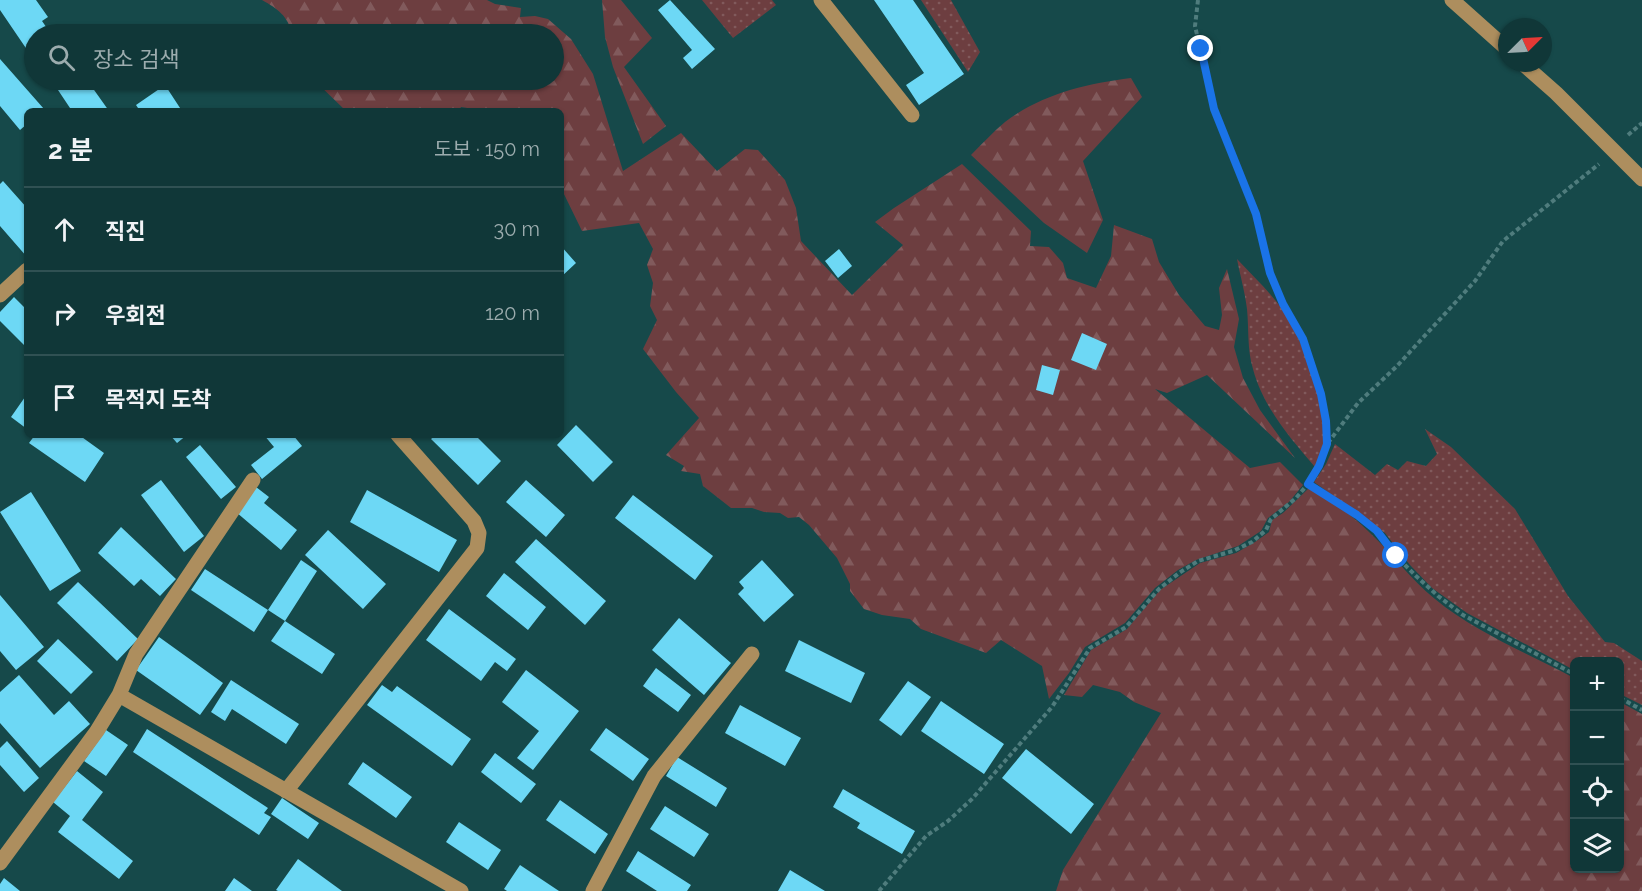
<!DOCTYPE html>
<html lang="ko">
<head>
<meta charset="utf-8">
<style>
  :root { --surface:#103738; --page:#1e4243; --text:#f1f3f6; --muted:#9cacae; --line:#305153 }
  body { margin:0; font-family:Raleway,"Noto Sans KR",sans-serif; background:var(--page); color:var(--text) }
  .controls { position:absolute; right:18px; bottom:18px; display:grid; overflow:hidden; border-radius:9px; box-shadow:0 2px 4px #0004 }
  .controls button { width:54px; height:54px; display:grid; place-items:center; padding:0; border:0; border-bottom:2px solid var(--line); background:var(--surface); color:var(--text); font:30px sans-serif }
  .compass { position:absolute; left:1498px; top:18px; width:54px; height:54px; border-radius:50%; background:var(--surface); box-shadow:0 2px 4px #0004; rotate:66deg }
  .stop { position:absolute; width:18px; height:18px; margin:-14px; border:4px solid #1a73e8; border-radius:50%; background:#fff }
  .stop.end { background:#1a73e8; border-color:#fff; box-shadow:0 2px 6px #0008 }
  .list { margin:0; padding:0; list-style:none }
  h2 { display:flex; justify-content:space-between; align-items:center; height:78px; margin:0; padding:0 24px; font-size:26px }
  h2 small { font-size:20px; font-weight:400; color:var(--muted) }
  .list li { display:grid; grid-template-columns:39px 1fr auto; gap:18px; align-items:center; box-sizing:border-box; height:84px; padding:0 24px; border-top:2px solid var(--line) }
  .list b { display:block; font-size:22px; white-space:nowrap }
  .list em { font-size:20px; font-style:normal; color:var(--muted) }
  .icon { flex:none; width:33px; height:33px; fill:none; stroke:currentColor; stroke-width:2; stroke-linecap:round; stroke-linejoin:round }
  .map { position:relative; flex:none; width:1642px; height:891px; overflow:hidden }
  .search { position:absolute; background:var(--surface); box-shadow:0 2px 4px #0004; left:24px; top:24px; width:540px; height:66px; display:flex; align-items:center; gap:15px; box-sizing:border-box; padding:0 21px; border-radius:33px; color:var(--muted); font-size:22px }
  .panel { position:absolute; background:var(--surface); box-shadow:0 2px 4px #0004; left:24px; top:108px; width:540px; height:330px; border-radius:9px }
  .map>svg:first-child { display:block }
  .grass { fill:url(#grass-dots) }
  .forest { fill:url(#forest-firs) }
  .building { fill:#6dd8f5 }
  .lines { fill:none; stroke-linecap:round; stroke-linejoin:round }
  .path { stroke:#4f7c7d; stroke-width:4; stroke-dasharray:4.5 3; stroke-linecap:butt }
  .minor { stroke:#ad8e5e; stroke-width:15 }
  .route { stroke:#1a73e8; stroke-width:8 }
</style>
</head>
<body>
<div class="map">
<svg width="1642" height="891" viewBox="0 0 1642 891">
  <defs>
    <pattern id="grass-dots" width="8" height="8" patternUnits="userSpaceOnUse" patternTransform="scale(1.5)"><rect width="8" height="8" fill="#6d3e40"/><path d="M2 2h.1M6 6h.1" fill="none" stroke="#815a5c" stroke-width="1.8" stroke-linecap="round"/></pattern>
    <pattern id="forest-firs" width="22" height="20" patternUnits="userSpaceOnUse" patternTransform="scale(1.5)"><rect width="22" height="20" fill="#6d3e40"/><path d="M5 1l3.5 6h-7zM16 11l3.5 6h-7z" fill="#815a5c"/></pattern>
  </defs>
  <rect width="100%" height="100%" fill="#16494a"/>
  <path class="grass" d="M702 0H772L776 5 733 38Z
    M921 0H951L980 52 968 72Z
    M1237 259C1252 275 1270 292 1283 310 1302 338 1330 411 1324 445 1322 452 1318 460 1315 467 1290 438 1263 407 1253 369 1247 349 1249 329 1247 309 1245 292 1240 275 1237 259Z
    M1425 429 1451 447 1515 509 1568 596 1605 642 1614 643 1642 661V705L1620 694V662H1574V670L1467 613 1432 588 1410 565 1385 533 1314 482 1326 464 1335 444 1375 475 1387 464 1398 470 1407 461 1426 466 1437 454Z"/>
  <path class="forest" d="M262 0H487L495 4 521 8 520 17 535 16 548 19 571 39 593 74 623 171 681 133 717 171 745 149 758 150 785 180 796 208 801 241 852 295 903 245 875 222 894 208 962 164 1031 231 1030 246 1049 247 1063 263 1067 278 1096 288 1111 256 1114 225 1152 239 1159 262 1179 295 1205 326 1219 330 1222 315 1219 288 1227 269 1239 319 1234 347 1243 378 1260 410 1295 458 1207 375 1167 393 1155 389 1250 468 1280 462 1303 485 1289 502 1268 518 1261 531 1238 546 1196 560 1178 570 1155 588 1125 623 1085 647 1069 673 1049 699 1042 666 1001 640 986 653 921 629 910 619 882 615 864 609 850 591V584L837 558 809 525 799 517 788 518 780 513 764 512 752 508H731L703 486 700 474 681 471 684 466 666 455 699 418 676 392 643 349 657 320 650 306 653 283 647 265 653 249 639 223 582 231 561 188V111H487L461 107 459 111H346L314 80H554V34H292C288 16 278 9 262 0Z
    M602 0H621L652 38 624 67 666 126 643 144 613 67 605 37Z
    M1131 78 1142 97 1083 161 1103 220 1087 253 1044 223 971 155C982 144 993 132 1005 122 1042 94 1085 84 1131 78Z
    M1309 488C1330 500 1351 514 1368 531 1392 553 1410 579 1435 599 1476 633 1528 653 1574 678V868H1620V702L1642 714V891H1056L1063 870 1161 713 1134 702 1120 692 1093 685 1082 697 1064 695 1091 650 1127 629 1160 590 1200 563 1236 553 1255 542 1269 532 1272 520 1283 513Z"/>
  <path class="building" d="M0 0H36L48 17 42 21 51 34H34V60L0 10Z
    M670 0 715 49 692 69 683 58 692 50 658 10Z
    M874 0H913L964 74 919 105 906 85 924 73Z
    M0 59 44 109 27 111V124L20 130 0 106Z
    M61 80H87L109 111H72L54 84Z
    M165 85 182 111H140L136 105Z
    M3 181 27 208V257L0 226V184Z
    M561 246 576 263 561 277Z
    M839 249 852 266 838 278 825 261Z
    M14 297 27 310V348L0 321V312Z
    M1082 333 1107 344 1096 370 1071 360Z
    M1042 365 1060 370 1053 395 1036 390Z
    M25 397 27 398V429L11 417Z
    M576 425 613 462 593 482 557 445Z
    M35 435H79L104 453 85 482 29 443Z
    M170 435H187L177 443Z
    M264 435H293L302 446 262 479 251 465 274 447Z
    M436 435H475L501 461 478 485 431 439Z
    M200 445 236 487 221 499 186 457Z
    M161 480 204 536 184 552 141 495Z
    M526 480 565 515 546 537 506 502Z
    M256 487 269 497 264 503 297 530 281 550 236 512Z
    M367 490 457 540 439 572 350 522Z
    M31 492 81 571 50 591 0 512Z
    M633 495 713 556 695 580 615 518Z
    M121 527 176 579 160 596 141 579 134 586 98 553Z
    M328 530 386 584 363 609 305 555Z
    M536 539 606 601 585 625 515 562Z
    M301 560 317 571 285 621 335 654 322 674 271 641 285 621 268 610Z
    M762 560 794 595 764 622 738 594 744 588 739 582Z
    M205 569 268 610 254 632 191 590Z
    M504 573 546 607 528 630 486 596Z
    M78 582 138 639 117 661 57 603Z
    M0 595 44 647 16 670 0 651Z
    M449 609 516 659 507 671 495 662 481 681 426 640Z
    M679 618 731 663 704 695 652 650Z
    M159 637 223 683 200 715 136 670Z
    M58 639 93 672 71 694 37 661Z
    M799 640 865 673 851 703 785 671Z
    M656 668 691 695 678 712 643 686Z
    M526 670 579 711 533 770 517 758 539 731 502 702Z
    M19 675 54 715 69 701 90 724 40 768 0 723V692Z
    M231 680 299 724 286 744 232 709 225 721 211 712Z
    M908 681 931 697 901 736 879 720Z
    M382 685 392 692 397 686 471 739 452 766 367 705Z
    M941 701 1004 744 984 774 921 731Z
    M740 705 801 738 785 766 725 733Z
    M606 728 649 759 633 781 590 750Z
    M147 729 268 808 264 813 271 817 259 835 133 752Z
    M106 730 128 745 106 776 84 761Z
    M7 741 39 778 24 792 0 765V748Z
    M1026 749 1094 804 1071 834 1002 778Z
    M495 753 536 784 521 803 481 772Z
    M677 757 727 788 716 807 666 776Z
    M363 762 412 797 396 818 348 784Z
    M77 771 103 792 82 820 133 861 119 879 58 832 70 816 53 802Z
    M843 789 915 831 902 854 857 828 860 823 833 807Z
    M282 798 319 823 308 839 271 814Z
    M560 800 608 834 595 854 546 820Z
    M665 806 709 834 694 857 650 829Z
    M459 822 501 850 488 870 446 842Z
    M638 851 691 885 687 891H657L626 871Z
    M298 859 342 891H278L276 890Z
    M520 865 559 891H507L504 889Z
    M790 870 825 891H778Z
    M4 878 20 891H0V884Z
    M234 878 252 891H225Z"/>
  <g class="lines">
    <path class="path" d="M1628 135 1642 123
      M1328 443 1358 403 1397 366 1475 281 1503 241 1599 164
      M1308 484 1328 495 1377 531 1396 556 1416 576 1438 596 1463 615 1574 674
      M1620 698 1642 710
      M879 891 926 836 948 821 972 799 1052 707 1090 648 1126 627 1159 589 1179 573 1198 561 1233 551 1252 542 1266 530 1271 519 1296 498 1308 484 1319 466 1327 444 1326 421 1321 394 1303 339 1283 304 1270 273 1256 215 1214 109 1195 26 1198 0"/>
    <path class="minor" d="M821 0 912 115
      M1452 0 1507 49
      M1522 63 1556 93 1642 179
      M0 295 27 270
      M119 695 461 891
      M286 791 477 548 479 533 474 521 398 435
      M0 863 97 731 119 695 136 654 253 480
      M593 891 654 776 752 654"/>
  </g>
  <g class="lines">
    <path class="route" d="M1201 49 1214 109 1256 214 1270 273 1283 304 1303 339 1321 394 1326 421 1327 444 1319 466 1308 484 1357 515 1377 531 1396 556"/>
  </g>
</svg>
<div class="controls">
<button>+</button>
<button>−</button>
<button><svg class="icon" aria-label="locate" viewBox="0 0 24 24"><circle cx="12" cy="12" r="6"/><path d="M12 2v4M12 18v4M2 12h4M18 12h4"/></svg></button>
<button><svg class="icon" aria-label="layers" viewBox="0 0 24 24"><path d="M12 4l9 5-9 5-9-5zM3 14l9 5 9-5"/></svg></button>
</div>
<svg class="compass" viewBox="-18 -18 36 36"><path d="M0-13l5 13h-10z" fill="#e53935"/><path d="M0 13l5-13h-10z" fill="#9cacae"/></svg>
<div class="stop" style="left:1396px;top:556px"></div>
<div class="stop end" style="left:1201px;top:49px"></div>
<div class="search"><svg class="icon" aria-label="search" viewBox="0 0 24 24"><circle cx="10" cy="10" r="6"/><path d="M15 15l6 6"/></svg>장소 검색</div>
<section class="panel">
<h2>2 분<small>도보 · 150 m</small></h2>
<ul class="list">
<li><svg class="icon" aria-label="ahead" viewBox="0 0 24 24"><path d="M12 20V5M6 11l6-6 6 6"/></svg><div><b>직진</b></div><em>30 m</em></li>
<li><svg class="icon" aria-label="right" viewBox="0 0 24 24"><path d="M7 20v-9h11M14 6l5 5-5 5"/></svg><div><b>우회전</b></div><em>120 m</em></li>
<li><svg class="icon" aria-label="arrive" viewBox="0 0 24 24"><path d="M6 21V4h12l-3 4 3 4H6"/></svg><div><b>목적지 도착</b></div></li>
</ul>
</section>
</div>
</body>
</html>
